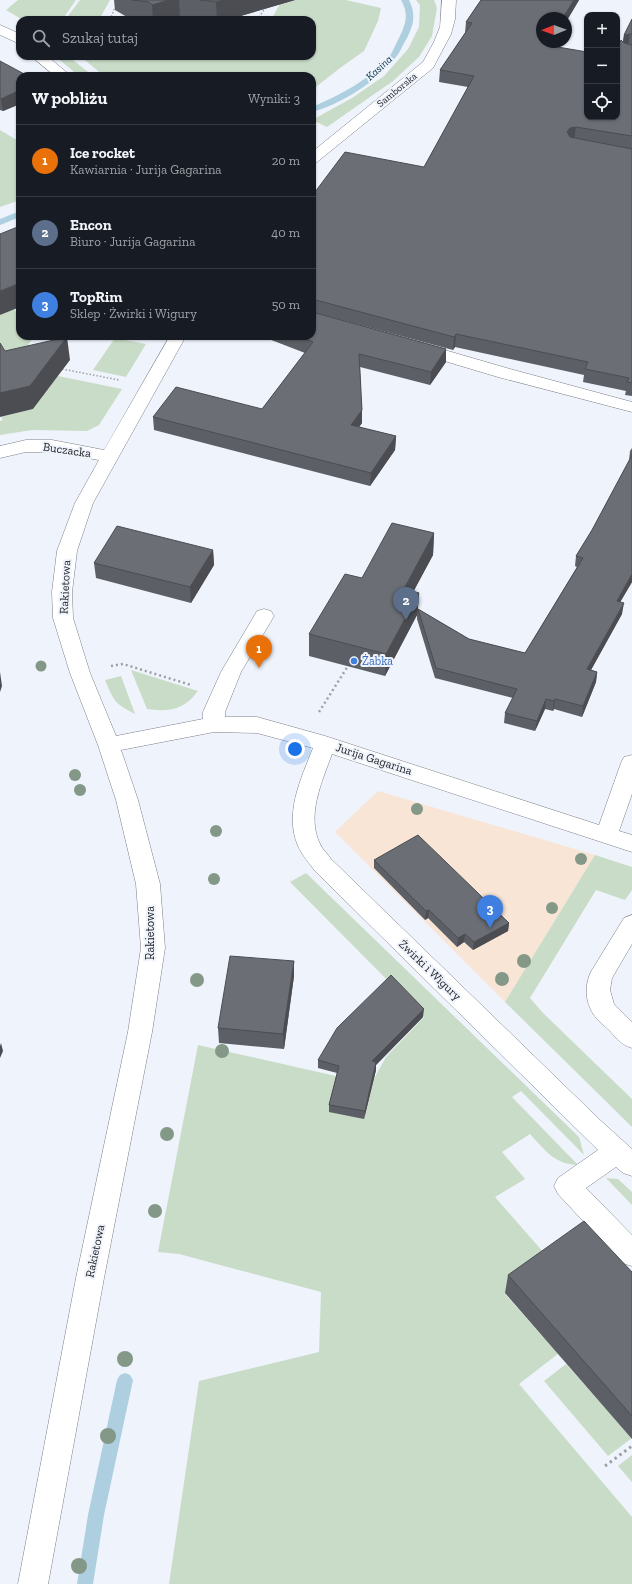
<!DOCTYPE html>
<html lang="pl">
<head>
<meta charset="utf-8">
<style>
  :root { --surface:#171b24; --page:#20242c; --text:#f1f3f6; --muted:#9ea1a6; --line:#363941; --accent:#0b8043 }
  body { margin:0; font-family:"Zilla Slab",serif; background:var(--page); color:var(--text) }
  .controls { position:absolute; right:12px; top:12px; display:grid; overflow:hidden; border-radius:8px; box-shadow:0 1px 3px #0004 }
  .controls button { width:36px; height:36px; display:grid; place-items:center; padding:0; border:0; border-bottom:1px solid var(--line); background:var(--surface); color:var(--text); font:20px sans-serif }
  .compass { position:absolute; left:536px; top:12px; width:36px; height:36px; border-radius:50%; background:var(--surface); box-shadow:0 1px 3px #0004; rotate:269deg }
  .you { position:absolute; left:295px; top:749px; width:14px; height:14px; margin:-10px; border:3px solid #fff; border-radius:50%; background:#1a73e8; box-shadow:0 0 0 6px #1a73e833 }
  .badge { display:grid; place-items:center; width:26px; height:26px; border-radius:50%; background:var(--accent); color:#fff; font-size:13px; font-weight:700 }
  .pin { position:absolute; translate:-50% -33px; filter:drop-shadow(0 1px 2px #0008) }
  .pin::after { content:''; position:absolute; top:21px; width:14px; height:12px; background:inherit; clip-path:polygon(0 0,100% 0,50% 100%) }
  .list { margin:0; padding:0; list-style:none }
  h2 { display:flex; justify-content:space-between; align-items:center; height:52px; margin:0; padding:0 16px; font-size:17px }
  h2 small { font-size:13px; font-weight:400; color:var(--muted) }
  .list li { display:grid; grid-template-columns:26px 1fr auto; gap:12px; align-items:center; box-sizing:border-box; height:72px; padding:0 16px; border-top:1px solid var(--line) }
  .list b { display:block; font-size:15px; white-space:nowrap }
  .list p { margin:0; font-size:13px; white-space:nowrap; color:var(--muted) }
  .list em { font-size:13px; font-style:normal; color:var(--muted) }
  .icon { flex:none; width:22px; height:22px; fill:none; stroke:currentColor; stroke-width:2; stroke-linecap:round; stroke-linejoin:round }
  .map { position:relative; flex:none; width:632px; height:1584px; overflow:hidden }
  .search { position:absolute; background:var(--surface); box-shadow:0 1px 3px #0004; left:16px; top:16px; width:300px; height:44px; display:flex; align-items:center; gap:10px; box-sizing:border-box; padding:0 14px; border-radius:12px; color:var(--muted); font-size:15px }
  .panel { position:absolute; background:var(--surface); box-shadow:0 1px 3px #0004; left:16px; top:72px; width:300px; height:268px; border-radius:12px }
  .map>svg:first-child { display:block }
  .commercial { fill:#f8e5d5 }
  .green { fill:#c9dcc7 }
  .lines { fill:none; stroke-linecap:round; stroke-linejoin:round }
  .stream { fill:#adcfdf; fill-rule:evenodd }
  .minor-casing { stroke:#7c7f87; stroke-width:1 }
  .path-far2 { stroke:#9da0a6; stroke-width:1.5; stroke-dasharray:1.5 2; stroke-linecap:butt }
  .path-far1 { stroke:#9da0a6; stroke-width:2.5; stroke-dasharray:2 3; stroke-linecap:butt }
  .path { stroke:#9da0a6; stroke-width:3; stroke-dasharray:2.5 3.5; stroke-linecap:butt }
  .minor { fill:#fff; fill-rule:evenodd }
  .tree { fill:#849888 }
  .wall { fill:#5c5f65 }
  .shaded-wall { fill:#4b4d52 }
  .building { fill:#6b6e75; stroke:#4b4d52 }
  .shop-dot { fill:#3f7fe0; stroke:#eff3fb; stroke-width:1.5 }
  .labels { text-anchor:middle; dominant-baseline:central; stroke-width:4; stroke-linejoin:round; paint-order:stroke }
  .far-street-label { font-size:10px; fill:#242629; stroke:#eff3fb }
  .far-water-label { font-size:11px; font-style:italic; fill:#06384a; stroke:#eff3fb }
  .street-label { font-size:12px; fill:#242629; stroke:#eff3fb }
  .shop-label { font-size:12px; fill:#366cbe; stroke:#eff3fb; text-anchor:start }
</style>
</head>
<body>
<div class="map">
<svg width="632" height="1584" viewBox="0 0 632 1584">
  <rect width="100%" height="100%" fill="#eff3fb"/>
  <path class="commercial" d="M378 791 595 855 505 1002 335 832Z"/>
  <path class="green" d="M18 0H76L62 20H23L6 10Z
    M80 0H110L99 20H65Z
    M282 0H346L381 8 378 21 364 51 340 68 312 90V76H104L80 56H312V20H271Z
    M416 0H434L437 8 432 36 419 57 393 81 327 127 312 120 352 98 384 76 408 49 419 27 420 5Z
    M55 56H68L93 76H79Z
    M0 130 20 142V200L0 207Z
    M13 309 20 315V336H35L18 358 0 354V315Z
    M115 338 146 344 126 377 93 370Z
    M58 376 122 389 99 425 87 431 32 430 0 435V421L3 420 1 417 33 409Z
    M131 670 198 691C184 710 169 712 147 709Z
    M121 676 135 714C114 703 114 701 105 680Z
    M595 855 632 867V890L625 900 596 890 530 998 543 1013 632 1099V1127L505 1002Z
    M306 873 579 1137 584 1155 521 1091 512 1097 578 1165C554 1164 545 1150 530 1134L502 1152 525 1179 495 1197 551 1261 505 1294 543 1337 563 1350 519 1384 632 1517V1584H169L199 1381 319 1352 321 1292 179 1254 158 1252 198 1045 371 1084 386 1057 424 1017 290 882Z
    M606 1178 618 1179 632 1192V1205Z
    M566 1364 632 1438 608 1456 544 1381Z
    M632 1455V1482L618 1466Z"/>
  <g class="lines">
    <path class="stream" d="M401 0H409C416 14 414 24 407 38 403 44 401 51 396 57 379 80 340 105 312 112V107C340 95 372 79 391 54 394 49 396 43 399 38 406 24 409 14 401 0Z
      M20 211V217L0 225V219Z
      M125 1373 130 1375 133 1380 104 1515 93 1584H77L88 1515 117 1380 120 1375Z"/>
    <defs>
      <path id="minor" d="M442 0H456L455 19 451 34 433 68 317 162 312 164V152L423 62 434 42 440 27Z
        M0 25 20 34V44L0 35Z
        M31 56H47L71 76H55Z
        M170 336H186L93 503 77 551 72 592 73 618 90 673 116 736 203 719V712L221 672 257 611 264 609 271 611 274 616 241 672 225 712V717H257L325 736 599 825 621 763 624 757 632 755V794L619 831 632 835V852L332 754C322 782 306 815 320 844 322 849 328 854 331 859L600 1120 632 1149V1176L623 1173 616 1167 586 1188 632 1235V1266L622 1263 558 1194 554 1186 558 1178 598 1150 315 871C309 863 302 855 298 846 284 813 301 779 313 748L257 733 214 732 121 750 138 800 160 884 165 948 152 1032 104 1278 48 1584H18L76 1278 128 1032 141 948 136 884 116 800 98 745 70 673 53 618 52 592 57 551 75 503 99 460 52 452H26L0 458V446L26 440H52L104 450Z
        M417 342 510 369 632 402V412L498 377 411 351 408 347 411 343Z
        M632 915V944L612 978 610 990 614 1004 632 1022V1048C622 1045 617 1039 610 1031 605 1026 598 1021 594 1015 585 1002 584 984 592 970L624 918Z"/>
    </defs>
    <use href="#minor" class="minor-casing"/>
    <path class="path-far2" d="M110 20 118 0
      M257 20 266 7
      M62 369 119 380"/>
    <path class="path-far1" d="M111 666 123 664 191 685
      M319 712 348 666"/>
    <path class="path" d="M605 1466 632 1446"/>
    <use href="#minor" class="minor"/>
  </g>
  <g class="tree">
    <circle cx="41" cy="666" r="5.5"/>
    <circle cx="75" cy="775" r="6"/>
    <circle cx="80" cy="790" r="6"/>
    <circle cx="417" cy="809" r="6"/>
    <circle cx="216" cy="831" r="6"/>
    <circle cx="581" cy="859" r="6"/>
    <circle cx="214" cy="879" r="6"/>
    <circle cx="552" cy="908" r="6"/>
    <circle cx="524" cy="961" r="7"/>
    <circle cx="502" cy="979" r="7"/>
    <circle cx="197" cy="980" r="7"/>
    <circle cx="222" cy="1051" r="7"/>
    <circle cx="167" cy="1134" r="7"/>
    <circle cx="155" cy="1211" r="7"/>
    <circle cx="125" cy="1359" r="8"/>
    <circle cx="108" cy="1436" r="8"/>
    <circle cx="79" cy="1566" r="8"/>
  </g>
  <path class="wall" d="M114 0H295L227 20H195L180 18 173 20H132L115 10Z
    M481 0H579L566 22V18L542 42H554L552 46 587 117 623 42 624 35 632 19V396L625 395 626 391 583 382 584 375 455 347 453 350 312 312 446 349V362L430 385 360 367 362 423 359 427 396 436 395 450 370 486 154 430 153 417 262 409 305 353 261 336H312V196L424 167 468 87 439 82 440 70 465 33 466 22Z
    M0 61 20 76V104L3 111 0 110Z
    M632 448V582L620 602 622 614 591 670 597 672 596 682 582 717 554 709 553 711 545 709 535 731 504 723 505 713 513 698 435 678 417 619V615L385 676 309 656V634L362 578 434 533 433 555 413 592 419 593 418 609 469 639 525 653 577 567 575 566 576 556 592 530 629 461 630 451Z
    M213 550 214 565 191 603 96 578 94 563Z
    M374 860 509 923 508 931 473 950 464 942 457 947 428 918 425 920 374 868Z
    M294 961V976L284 1049 219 1043 218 1028Z
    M423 1017 376 1065V1070L364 1119 329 1112V1105L337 1073 318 1068V1060Z
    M632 1272V1439L505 1293 508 1275Z"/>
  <path class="shaded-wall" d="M169 0H179L180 18 173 20H153L152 5Z
    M224 0H295L227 20H217L216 2Z
    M574 0H579L566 22V18H563Z
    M630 34 628 46 622 47 624 35Z
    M548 42H554L545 57 546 45Z
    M20 90V104L3 111 1 99Z
    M576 127 574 140 569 141 567 132 570 128Z
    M20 283V307L0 315V291Z
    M456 334 455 347 453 350 454 337Z
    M67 337 70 360 33 409 0 417V393Z
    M446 349V362L430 385 431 372Z
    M362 410V423L351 438V425Z
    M396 436 395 450 370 486 371 473Z
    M434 533 433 555 403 611 404 589Z
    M213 550 214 565 191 603 190 587Z
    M632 574V582L615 611 617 601Z
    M419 593 417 615 385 676 386 654Z
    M624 603 622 614 586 679 587 669Z
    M0 672 2 686 0 692Z
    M597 672 596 682 582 717 583 706Z
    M546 699 545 709 535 731 537 721Z
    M555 699 554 709 553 711 554 701Z
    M429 910 428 918 425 920 426 911Z
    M509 923 508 931 473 950 474 942Z
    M465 934 464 942 457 947 458 938Z
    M294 961V976L284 1049 283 1034Z
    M424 1009 423 1017 376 1065V1070L364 1119 365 1111 372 1061Z
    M1 1043 3 1051 0 1058V1046Z"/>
  <path class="building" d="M132 0H169L152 5 149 2Z
    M200 0H224L216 2Z
    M481 0H574L563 18H542V42H548L546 45 587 52V117H617V48L621 40 624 43 632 45V136L576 127 570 128 567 132 570 137 632 149V383L627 382 629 378 585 369 588 362 456 334 454 337 312 299V196L345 152 424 167 474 76 440 70 472 23 466 22Z
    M632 19V34H630L624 35Z
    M0 61 28 76H20V90L1 99 0 98Z
    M20 226V283L0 291V234Z
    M312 312 446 349 431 372 359 354 362 410 351 425 396 436 371 473 153 417 176 387 262 409 313 342 296 336H312Z
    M67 337 30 386 0 393V343L5 351Z
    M632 455V574L617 601 624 603 587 669 597 672 583 706 555 699 554 701 546 699 537 721 505 713 517 689 436 668 418 609 469 639 525 653 583 558 576 556 592 530Z
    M392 523 434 533 404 589 419 593 386 654 309 634 345 574 362 578Z
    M117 526 213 550 190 587 94 563Z
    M418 835 509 923 474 942 465 934 458 938 429 910 426 911 374 860Z
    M230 956 294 961 283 1034 218 1028Z
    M391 975 424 1009 372 1061 376 1062 365 1111 329 1105 339 1066 318 1060 337 1028Z
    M584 1221 632 1272V1416L508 1275Z"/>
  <circle class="shop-dot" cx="354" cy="661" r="4"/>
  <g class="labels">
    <g class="far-street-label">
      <text transform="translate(397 90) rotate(-39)">Samborska</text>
    </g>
    <g class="far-water-label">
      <text transform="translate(379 68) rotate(-43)">Kasina</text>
    </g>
    <g class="street-label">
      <text transform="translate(67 450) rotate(8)">Buczacka</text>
      <text transform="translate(65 587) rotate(-87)">Rakietowa</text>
      <text transform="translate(374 759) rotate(18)">Jurija Gagarina</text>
      <text transform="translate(150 933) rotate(-90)">Rakietowa</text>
      <text transform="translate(430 970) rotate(44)">Żwirki i Wigury</text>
      <text transform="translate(95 1251) rotate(-78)">Rakietowa</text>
    </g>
    <g class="shop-label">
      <text x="362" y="661">Żabka</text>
    </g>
  </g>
</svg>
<div class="controls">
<button>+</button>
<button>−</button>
<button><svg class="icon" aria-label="locate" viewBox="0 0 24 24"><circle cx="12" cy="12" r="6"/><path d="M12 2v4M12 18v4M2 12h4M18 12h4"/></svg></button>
</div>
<svg class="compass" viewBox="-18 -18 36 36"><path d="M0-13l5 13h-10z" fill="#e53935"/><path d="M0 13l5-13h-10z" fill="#9ea1a6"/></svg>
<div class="you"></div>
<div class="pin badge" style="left:259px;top:668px;background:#e8710a">1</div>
<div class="pin badge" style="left:406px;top:620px;background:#5c6f8a">2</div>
<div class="pin badge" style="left:490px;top:928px;background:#3f7fe0">3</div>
<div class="search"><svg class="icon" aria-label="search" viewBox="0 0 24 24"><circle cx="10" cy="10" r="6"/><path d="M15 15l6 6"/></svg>Szukaj tutaj</div>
<section class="panel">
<h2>W pobliżu<small>Wyniki: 3</small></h2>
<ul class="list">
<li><span class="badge" style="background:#e8710a">1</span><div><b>Ice rocket</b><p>Kawiarnia · Jurija Gagarina</p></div><em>20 m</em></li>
<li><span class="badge" style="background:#5c6f8a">2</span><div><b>Encon</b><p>Biuro · Jurija Gagarina</p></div><em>40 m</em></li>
<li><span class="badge" style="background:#3f7fe0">3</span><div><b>TopRim</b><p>Sklep · Żwirki i Wigury</p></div><em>50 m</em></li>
</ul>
</section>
</div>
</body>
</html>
